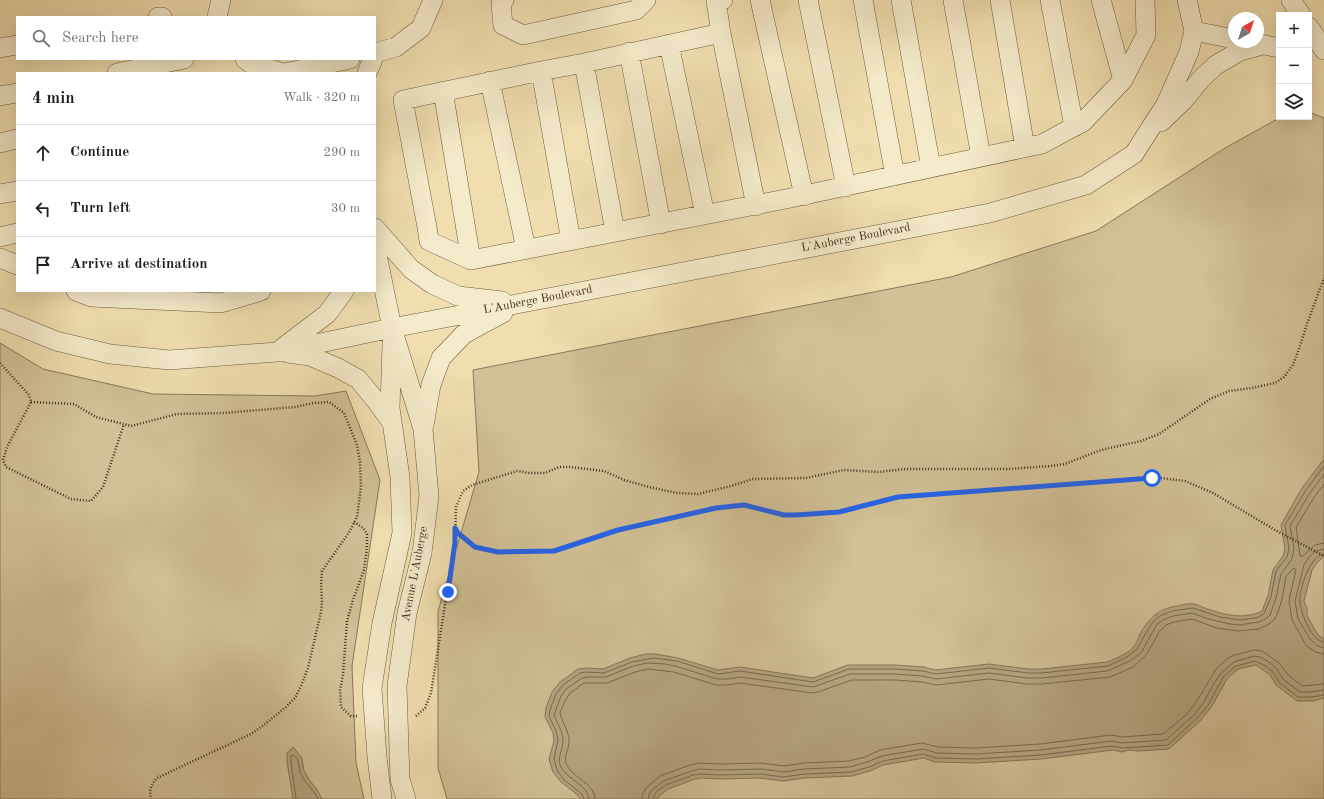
<!DOCTYPE html>
<html lang="en">
<head>
<meta charset="utf-8">
<style>
  :root { --surface:#fff; --page:#f2f2f2; --text:#202124; --muted:#757577; --line:#e0e0e0 }
  body { margin:0; font-family:"Old Standard TT",serif; background:var(--page); color:var(--text) }
  .controls { position:absolute; right:12px; top:12px; display:grid; overflow:hidden; border-radius:0px; box-shadow:0 4px 16px #0002 }
  .controls button { width:36px; height:36px; display:grid; place-items:center; padding:0; border:0; border-bottom:1px solid var(--line); background:var(--surface); color:var(--text); font:20px sans-serif }
  .compass { position:absolute; left:1228px; top:12px; width:36px; height:36px; border-radius:50%; background:var(--surface); box-shadow:0 4px 16px #0002; rotate:39deg }
  .stop { position:absolute; width:12px; height:12px; margin:-9px; border:3px solid #2563eb; border-radius:50%; background:#fff }
  .stop.end { background:#2563eb; border-color:#fff; box-shadow:0 1px 4px #0008 }
  .list { margin:0; padding:0; list-style:none }
  h2 { display:flex; justify-content:space-between; align-items:center; height:52px; margin:0; padding:0 16px; font-size:17px }
  h2 small { font-size:13px; font-weight:400; color:var(--muted) }
  .list li { display:grid; grid-template-columns:26px 1fr auto; gap:12px; align-items:center; box-sizing:border-box; height:56px; padding:0 16px; border-top:1px solid var(--line) }
  .list b { display:block; font-size:15px; white-space:nowrap }
  .list em { font-size:13px; font-style:normal; color:var(--muted) }
  .icon { flex:none; width:22px; height:22px; fill:none; stroke:currentColor; stroke-width:2; stroke-linecap:round; stroke-linejoin:round }
  .map { position:relative; flex:none; width:1324px; height:799px; overflow:hidden }
  .search { position:absolute; background:var(--surface); box-shadow:0 4px 16px #0002; left:16px; top:16px; width:360px; height:44px; display:flex; align-items:center; gap:10px; box-sizing:border-box; padding:0 14px; border-radius:0px; color:var(--muted); font-size:15px }
  .panel { position:absolute; background:var(--surface); box-shadow:0 4px 16px #0002; left:16px; top:72px; width:360px; height:220px; border-radius:0px }
  .map>svg:first-child { display:block }
  .green { fill:#d2c096; stroke:#89785a }
  .water { fill:#b4a27d; stroke:#867457 }
  .lines { fill:none; stroke-linecap:round; stroke-linejoin:round }
  .shore { stroke:#7a684e; stroke-width:1 }
  .minor-casing { stroke:#6c5b42; stroke-width:20 }
  .path { stroke:#402f1e; stroke-width:2.5; stroke-dasharray:1 2; stroke-linecap:butt }
  .minor { stroke:#f5eaca; stroke-width:19 }
  .route { stroke:#2563eb; stroke-width:5 }
  .labels { text-anchor:middle; dominant-baseline:central; stroke-width:3; stroke-linejoin:round; paint-order:stroke }
  .street-label { font-size:12px; fill:#402f1e; stroke:#f5eaca }
</style>
</head>
<body>
<div class="map">
<svg width="1324" height="799" viewBox="0 0 1324 799">
  <rect width="100%" height="100%" fill="#f0deae"/>
  <filter id="stains"><feTurbulence type="fractalNoise" baseFrequency=".005" numOctaves="4"/><feColorMatrix values="0 0 0 0 .2 0 0 0 0 .09 0 0 0 0 .02 0 0 0 .5 -.17"/></filter>
  <radialGradient id="worn" r=".72"><stop offset=".6" stop-color="#630" stop-opacity="0"/><stop offset="1" stop-color="#630" stop-opacity=".3"/></radialGradient>
  <path class="green" d="M1309 112 1324 118V799H447L438 768V611L479 472 473 370 951 277 1096 231 1225 148 1281 117H1309Z
    M0 343 43 369 153 394 315 396 346 391 380 480 352 666 356 763 364 799H0Z"/>
  <path class="water" d="M1324 459V556L1316 564 1312 570 1304 601 1307 608V616L1318 635 1324 639V698L1313 701H1297L1276 685 1270 675 1256 665 1238 669 1227 679 1212 706 1201 720 1169 749 1138 751 1129 750 1122 752 1113 750 1041 759 976 763 935 762 924 758 883 765 870 771 852 776 805 778 783 781 760 778 720 779 701 778 695 779 668 789 656 799H581L574 792 561 782 553 772 549 759 554 741 553 733 545 717 546 708 552 692 560 682 578 669 586 668 603 669 630 658 646 654H655L678 658 718 670 740 667 813 678 848 665H895L924 667 935 670 989 664 1028 669H1042L1107 662C1116 658 1129 654 1135 645 1137 642 1139 637 1140 634 1147 621 1157 610 1172 607 1178 606 1187 603 1194 604 1199 605 1205 609 1211 610 1227 616 1247 619 1262 611L1268 596 1273 570 1283 556 1285 549 1281 525 1302 488Z
    M293 747 302 758 304 771 310 781 316 788 322 799H293L287 762V753Z"/>
  <g class="lines">
    <path class="shore" d="M1324 484 1315 496 1296 527 1300 556H1303L1315 545 1324 543
      M1324 549 1316 551 1309 557 1304 565 1295 601 1298 619 1310 639 1318 646 1324 648
      M1324 554C1310 555 1299 589 1300 602 1301 613 1311 641 1324 642
      M296 799 291 762V756L293 755C300 760 298 765 300 772 304 783 314 789 318 799
      M584 799 582 794 564 780 557 770 554 759 558 740 556 731 549 716 550 710 556 694 563 685 580 673 586 672 604 673 632 662 654 658 677 661 718 674 740 671 813 682 849 669H895L923 671 936 674 989 668 1028 673H1042L1108 666 1127 657 1137 649 1150 626 1154 621 1160 616 1172 611 1193 608 1220 617 1239 620 1256 618 1264 614 1271 597 1276 571 1287 557 1289 549 1285 525 1306 490 1324 466
      M589 799C588 785 569 780 562 769 555 758 564 750 563 739 562 730 557 723 554 715L561 696 566 689 582 678 587 677H606L633 666 647 663 665 664 675 666 717 679H728L740 677 813 687 850 674H895L922 676 936 679 989 673 1027 678H1042L1107 671 1130 661 1141 653 1157 624 1163 620 1173 616 1192 613 1209 619 1230 624 1240 625 1259 622 1267 618 1270 615 1276 598 1281 574 1292 559 1294 548 1290 526 1310 493 1324 474
      M595 799C594 784 580 781 571 771 559 758 570 753 569 739 568 729 561 721 560 712L566 699 570 693 584 683H607L635 672 648 669 674 672 716 685H728L740 683 812 693 818 692 852 680H895L922 682 936 685 989 679 1027 684H1042L1110 677 1133 667 1144 657 1148 652 1159 632 1166 625 1174 622 1192 619 1217 628 1238 631 1259 629 1269 624 1275 619 1279 609 1282 599 1286 576 1294 568 1296 570 1289 600 1292 620 1306 645 1315 652 1324 654
      M642 799 643 793 646 788 660 776 690 765 699 763 720 764 761 763 784 766 804 763 849 761 865 757 880 750 922 743 938 747 975 748 1040 744 1111 735 1122 737 1163 734 1186 715 1195 704 1216 669 1228 658 1235 655 1254 650 1262 651 1279 663 1288 675 1302 686 1324 684
      M648 799 650 792 663 781 692 771 700 769 720 770 761 769 784 772 804 769 850 767 867 762 882 756 923 749 937 753 976 754 1040 750 1112 741 1122 743 1166 740 1195 714 1204 702 1213 685 1221 673 1234 662 1254 656 1260 657 1269 662 1277 669 1283 679 1300 692H1311L1324 690
      M653 799 654 796 657 791 666 785 693 775 700 774 720 775 761 774 783 777 805 774 851 772 869 767 883 761 923 754 936 758 976 759 1041 755 1112 746 1122 748 1168 745 1198 717 1209 704 1217 688 1224 676 1236 666 1255 661 1266 666 1273 672 1280 683 1298 697H1312L1324 695"/>
    <defs>
      <path id="minor" d="M504 0 501 4 503 25 523 35 636 10 646 0
        M723 0 716 1 721 33 584 63 541 71 403 100 427 227 429 241 471 260 786 199 1042 144 1083 122 1123 80 1146 35 1145 0
        M760 0 804 196
        M808 0 846 187
        M863 0 895 176
        M901 0 931 168
        M953 0 981 157
        M1000 0 1025 148
        M1050 0 1074 127
        M1101 0 1123 80
        M1291 0 1301 15
        M158 17H162
        M217 17 221 0
        M1309 27 1324 50
        M1194 31 1234 39
        M721 33 756 206
        M1251 42 1279 48
        M669 44 705 215
        M0 48 17 45
        M629 52 661 224
        M375 53 396 47 421 28 433 0
        M245 59 250 63 283 73
        M584 63 615 232
        M541 71 571 241
        M117 73 184 59
        M285 73 350 59
        M367 73 373 59
        M490 81 526 249
        M443 91 471 260
        M0 96 17 93
        M1161 122 1183 101 1201 79 1216 65 1240 51 1262 45
        M0 143 17 139
        M0 194 17 191
        M375 228 411 269 432 284 458 296 502 301
        M0 237 17 233
        M375 245 392 328 423 429 429 496 422 553 407 613 397 686 400 779 406 799
        M0 258 17 265
        M76 291 91 297 221 303 261 291
        M0 318 56 341 110 354 169 360 277 352 392 328 990 213 1086 185 1134 154 1166 104 1189 52 1194 31 1187 0
        M281 349 327 314 344 291
        M288 353 310 356 338 368 358 379 377 402 392 423
        M424 425 431 385 441 358 464 334 503 313
        M382 799 377 757 372 688 382 623 402 533 400 477 390 408 392 344"/>
    </defs>
    <use href="#minor" class="minor-casing"/>
    <path class="path" d="M0 363 29 395 31 402 7 447 3 460 6 467 71 499 91 501 103 487 124 424
      M31 402 74 404 96 417 131 426 177 414 224 413 295 407 313 403 329 402 344 413 357 445 360 462 361 487 357 517 350 531 322 571 321 584 322 602 321 612 308 668 301 686 295 698 286 707 264 725 251 734 157 778C151 785 149 789 151 799
      M354 522 363 528 367 534V548L364 570 353 600 347 621 343 675 340 690 341 707 351 716H357
      M456 529 458 533 475 547 498 552 555 551 618 530 716 508 744 505 784 515H796L839 512 898 497 1152 477 1185 481 1213 493 1275 530 1324 556
      M416 716 425 708 431 693 455 542 456 507 463 491 472 485 517 471 530 473H545L559 467H570L604 471 624 480 649 487 677 493 698 494 731 486 753 479 806 478 844 470 878 472 906 469H1008L1051 466 1065 464 1101 450 1141 441 1159 434 1210 399 1229 391 1252 388 1275 383 1284 377 1293 365 1299 349 1307 324 1324 278"/>
    <use href="#minor" class="minor"/>
  </g>
  <g class="lines">
    <path class="route" d="M448 592 455 542V528L458 533 475 547 498 552 554 551 618 530 716 508 744 505 784 515H796L839 512 898 497 1152 478"/>
  </g>
  <g class="labels">
    <g class="street-label">
      <text transform="translate(856 238) rotate(-11)">L'Auberge Boulevard</text>
      <text transform="translate(538 300) rotate(-11)">L'Auberge Boulevard</text>
      <text transform="translate(415 574) rotate(-79)">Avenue L'Auberge</text>
    </g>
  </g>
  <rect width="100%" height="100%" filter="url(#stains)"/>
  <rect width="100%" height="100%" fill="url(#worn)"/>
</svg>
<div class="controls">
<button>+</button>
<button>−</button>
<button><svg class="icon" aria-label="layers" viewBox="0 0 24 24"><path d="M12 4l9 5-9 5-9-5zM3 14l9 5 9-5"/></svg></button>
</div>
<svg class="compass" viewBox="-18 -18 36 36"><path d="M0-13l5 13h-10z" fill="#e53935"/><path d="M0 13l5-13h-10z" fill="#757577"/></svg>
<div class="stop" style="left:1152px;top:478px"></div>
<div class="stop end" style="left:448px;top:592px"></div>
<div class="search"><svg class="icon" aria-label="search" viewBox="0 0 24 24"><circle cx="10" cy="10" r="6"/><path d="M15 15l6 6"/></svg>Search here</div>
<section class="panel">
<h2>4 min<small>Walk · 320 m</small></h2>
<ul class="list">
<li><svg class="icon" aria-label="ahead" viewBox="0 0 24 24"><path d="M12 20V5M6 11l6-6 6 6"/></svg><div><b>Continue</b></div><em>290 m</em></li>
<li><svg class="icon" aria-label="left" viewBox="0 0 24 24"><path d="M17 20v-9H6M10 6l-5 5 5 5"/></svg><div><b>Turn left</b></div><em>30 m</em></li>
<li><svg class="icon" aria-label="arrive" viewBox="0 0 24 24"><path d="M6 21V4h12l-3 4 3 4H6"/></svg><div><b>Arrive at destination</b></div></li>
</ul>
</section>
</div>
</body>
</html>
